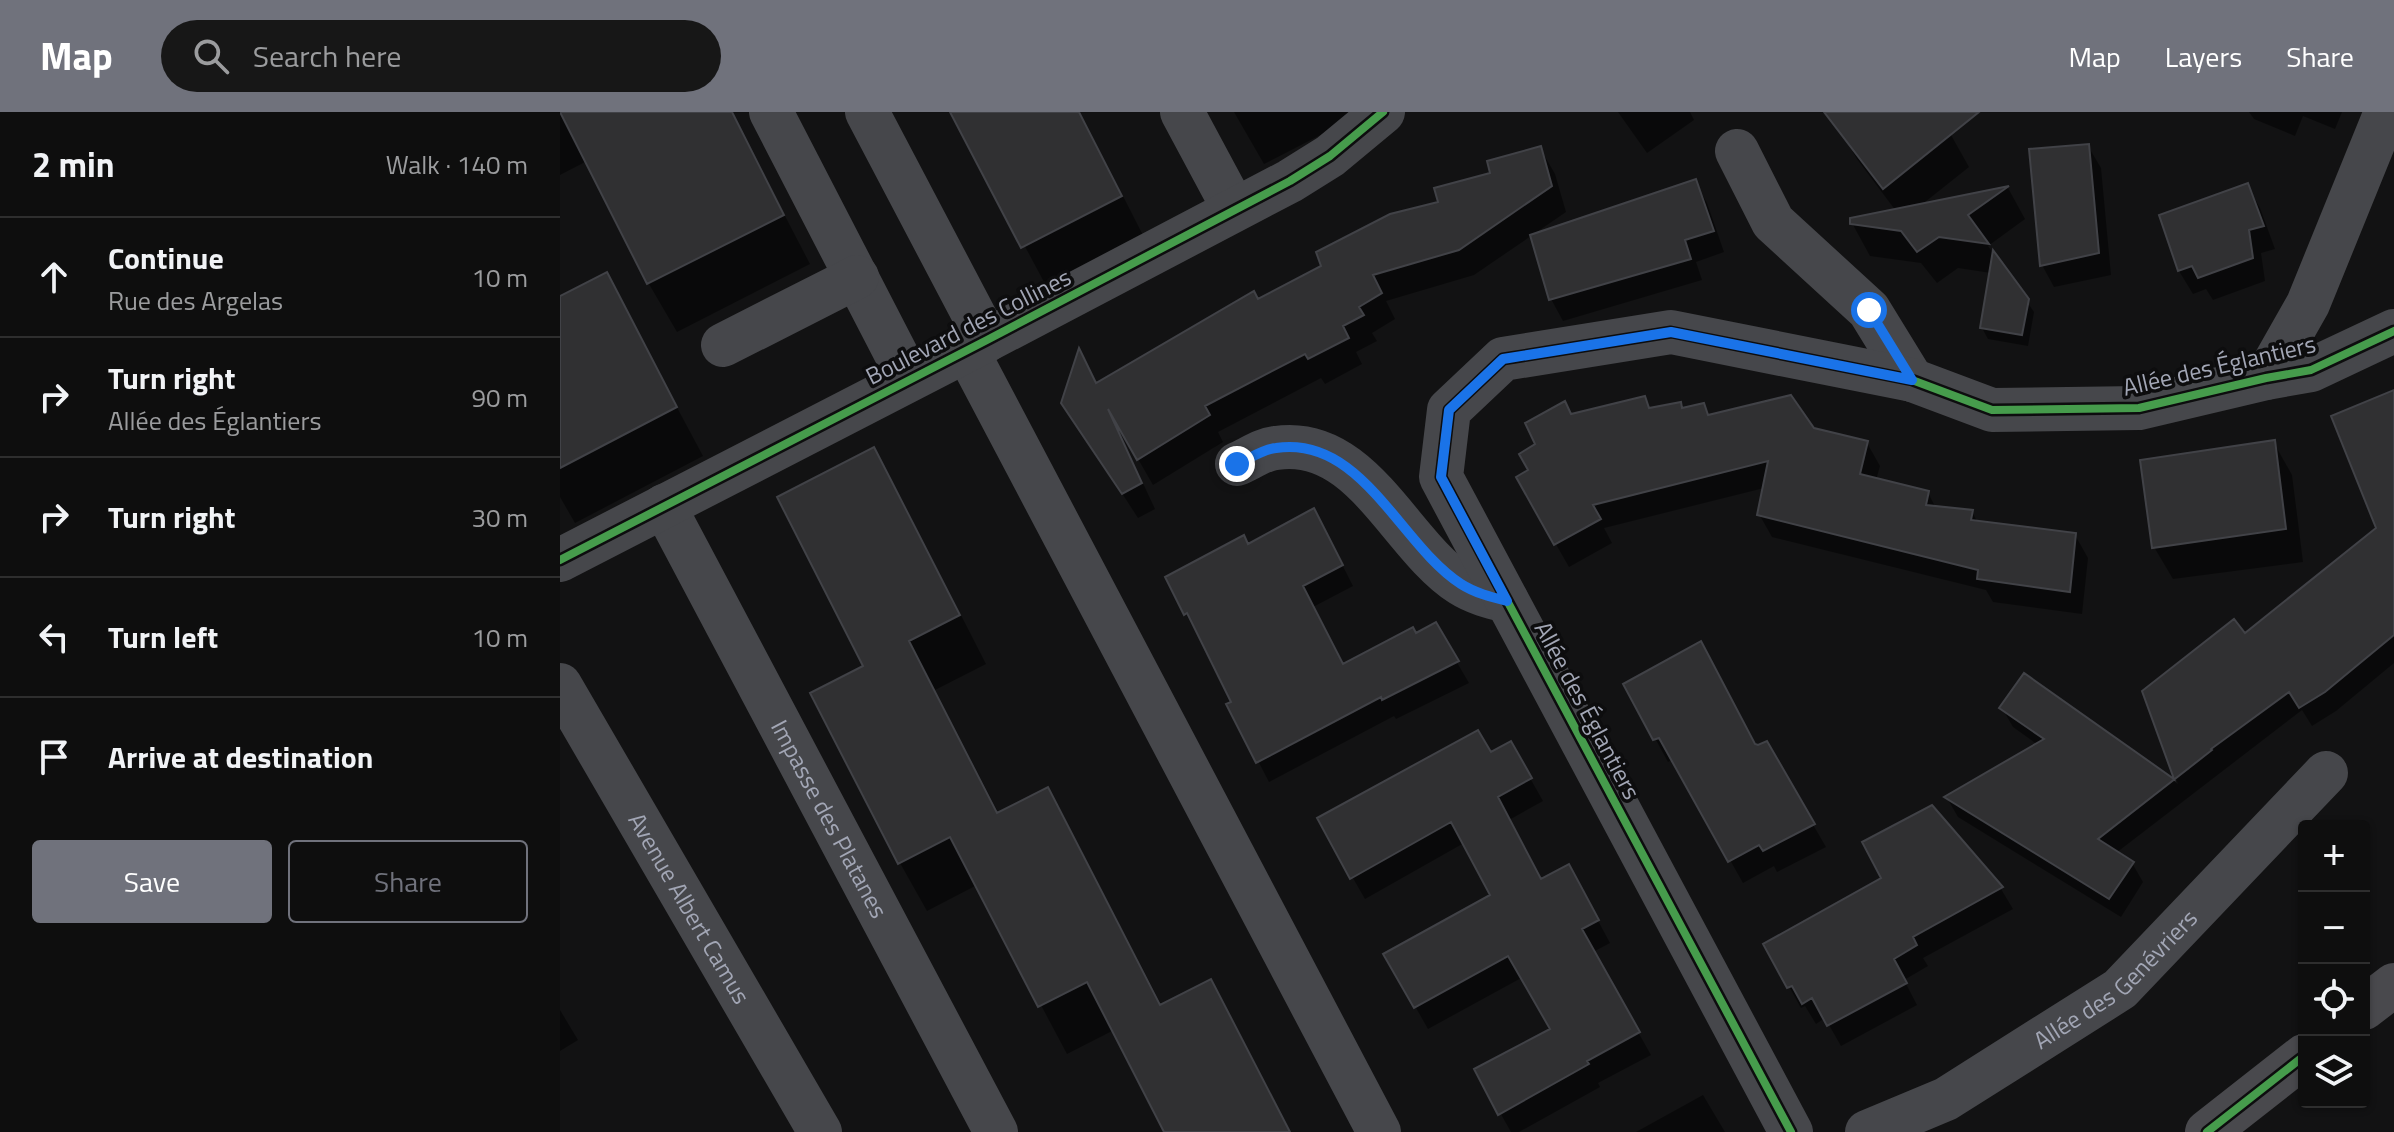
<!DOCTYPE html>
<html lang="en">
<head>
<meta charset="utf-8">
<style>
  :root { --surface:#0e0e0e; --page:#171717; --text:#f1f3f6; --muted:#9b9c9e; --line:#2e2e2e; --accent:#70727c }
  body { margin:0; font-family:"Titillium Web",sans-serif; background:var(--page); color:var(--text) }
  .controls { position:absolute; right:24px; bottom:24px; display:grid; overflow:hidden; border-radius:8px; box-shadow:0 2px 6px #0004 }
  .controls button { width:72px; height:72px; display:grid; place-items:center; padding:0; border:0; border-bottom:2px solid var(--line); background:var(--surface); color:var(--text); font:40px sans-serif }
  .stop { position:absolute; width:24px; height:24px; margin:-18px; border:6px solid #1a73e8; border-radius:50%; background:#fff }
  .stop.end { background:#1a73e8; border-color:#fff; box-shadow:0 2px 8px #0008 }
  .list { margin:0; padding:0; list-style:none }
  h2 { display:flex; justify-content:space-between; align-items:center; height:104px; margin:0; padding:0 32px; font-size:34px }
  h2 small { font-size:26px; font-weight:400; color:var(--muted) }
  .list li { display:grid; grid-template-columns:52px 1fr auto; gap:24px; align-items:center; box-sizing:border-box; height:120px; padding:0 32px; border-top:2px solid var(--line) }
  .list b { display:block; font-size:30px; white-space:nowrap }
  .list p { margin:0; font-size:26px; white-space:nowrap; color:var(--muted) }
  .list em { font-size:26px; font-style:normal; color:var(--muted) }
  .actions { display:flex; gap:16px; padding:24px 32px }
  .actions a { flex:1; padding:18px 0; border:2px solid var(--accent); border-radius:8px; text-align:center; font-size:28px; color:var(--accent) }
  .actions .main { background:var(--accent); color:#fff }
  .icon { flex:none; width:44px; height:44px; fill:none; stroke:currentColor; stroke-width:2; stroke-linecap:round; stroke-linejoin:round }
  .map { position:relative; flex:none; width:1834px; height:1020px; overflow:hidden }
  header { display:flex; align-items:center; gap:48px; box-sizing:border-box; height:112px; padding:0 40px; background:var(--accent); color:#fff }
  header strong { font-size:38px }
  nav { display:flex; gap:44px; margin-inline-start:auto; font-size:28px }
  .search { width:560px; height:72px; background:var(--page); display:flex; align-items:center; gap:20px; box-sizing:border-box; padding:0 28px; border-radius:44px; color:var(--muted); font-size:30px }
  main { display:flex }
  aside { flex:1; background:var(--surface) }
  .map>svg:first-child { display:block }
  .shadow { fill:#0007 }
  .building { fill:#303032; stroke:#414247; stroke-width:2 }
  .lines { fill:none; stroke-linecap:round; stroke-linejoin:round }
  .minor { stroke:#46474b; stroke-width:44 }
  .major { stroke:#49494d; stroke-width:44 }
  .cycleway-casing { stroke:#0d0d0e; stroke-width:13 }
  .cycleway { stroke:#469c4c; stroke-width:8 }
  .route { stroke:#1a73e8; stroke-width:10 }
  .labels { text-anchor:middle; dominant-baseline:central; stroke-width:7; stroke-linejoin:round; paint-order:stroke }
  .street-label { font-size:24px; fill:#a2a6b5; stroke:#0d0d0e }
</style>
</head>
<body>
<header>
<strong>Map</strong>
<div class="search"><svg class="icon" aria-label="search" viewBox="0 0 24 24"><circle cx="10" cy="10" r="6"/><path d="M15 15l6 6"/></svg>Search here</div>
<nav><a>Map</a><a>Layers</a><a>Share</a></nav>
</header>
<main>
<aside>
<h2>2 min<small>Walk · 140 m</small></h2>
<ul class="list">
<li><svg class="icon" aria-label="ahead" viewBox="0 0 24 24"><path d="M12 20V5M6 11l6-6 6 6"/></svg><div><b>Continue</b><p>Rue des Argelas</p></div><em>10 m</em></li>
<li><svg class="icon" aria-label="right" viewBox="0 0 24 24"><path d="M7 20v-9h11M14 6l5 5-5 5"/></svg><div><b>Turn right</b><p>Allée des Églantiers</p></div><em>90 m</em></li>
<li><svg class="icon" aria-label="right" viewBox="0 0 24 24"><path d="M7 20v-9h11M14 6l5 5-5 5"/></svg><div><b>Turn right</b></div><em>30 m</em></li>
<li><svg class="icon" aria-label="left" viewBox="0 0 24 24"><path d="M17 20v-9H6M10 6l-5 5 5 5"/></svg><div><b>Turn left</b></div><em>10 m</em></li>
<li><svg class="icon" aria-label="arrive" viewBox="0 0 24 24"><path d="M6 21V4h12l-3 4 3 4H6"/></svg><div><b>Arrive at destination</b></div></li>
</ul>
<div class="actions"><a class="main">Save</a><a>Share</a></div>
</aside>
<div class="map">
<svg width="1834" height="1020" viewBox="0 0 1834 1020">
  <rect width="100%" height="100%" fill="#121213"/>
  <path class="shadow" d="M0 0H171L250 152 117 220 89 172 27 49 0 63Z
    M393 0H520L588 133 491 183Z
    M674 0H805L704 52Z
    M1058 0H1130L1134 8 1087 41Z
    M1297 0H1373L1391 23 1409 55 1360 94 1448 76 1465 107 1428 134 1474 200 1468 234 1428 227 1422 216 1431 161 1398 156 1377 171 1361 151 1310 144 1292 111 1336 99 1297 47 1278 15Z
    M1689 0H1782L1775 17 1743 4 1735 24 1694 7Z
    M1528 34 1541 56 1551 163 1494 175 1482 153Z
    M980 36 995 62 1006 100 914 163 826 189 835 207 812 221 817 229 796 240 802 252 765 272 761 266 658 320 663 330 593 373 562 319 559 320 595 397 578 406 503 290 520 241 538 273Z
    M1135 70 1147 91 1164 140 1136 150 1142 168 1003 209 991 187Z
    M1687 73 1700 96 1715 137 1701 141 1705 169 1653 188 1646 177 1633 182 1619 159 1602 104Z
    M46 163 143 344 15 411 0 385V187Z
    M1834 280V551L1776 599 1752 614 1742 598 1556 741 1572 751 1583 770 1561 805 1398 705 1387 686 1478 633 1453 615 1442 596 1465 564 1618 672 1584 580 1684 524 1820 415Z
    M1084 287 1091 298 1120 292 1123 298 1143 293 1150 304 1253 318 1307 331 1320 354 1316 368 1368 381 1376 396 1412 400 1418 411 1515 423 1528 446 1522 502 1433 490 1426 478 1212 425 1199 402 1204 376 1044 416 1052 431 1009 455 958 366 971 358 978 332 1011 304Z
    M1714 331 1732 363 1743 450 1613 467 1594 435Z
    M313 338 341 386 426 552 375 578 439 702 487 677 514 725 602 894 650 870 730 1020H607L554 918 507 942 417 773 367 799 340 751 305 554Z
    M765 419 793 474 753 495 783 554 875 513 909 571 836 607 834 604 709 670 669 593 674 591 626 502 688 434Z
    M1066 573 1195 634 1206 632 1266 735 1217 760 1214 754 1183 771 1113 647 1108 650Z
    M950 631 983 689 949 708 981 770 1021 777 1050 831 1033 840 1091 943 1038 971 1040 975 959 1020H951L916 958 993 918 963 865 868 917 826 843 932 784 904 731 805 787 759 707 930 643Z
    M1372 695 1441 777 1453 797 1363 846 1368 854 1344 868 1357 893 1281 934 1265 906 1256 912 1245 894 1241 896 1206 833 1324 767Z
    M0 898 18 928 0 939Z
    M1143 983 1165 1020H1076Z"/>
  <path class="building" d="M0 0H172L224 103 87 172Z
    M390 0H519L562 84 461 136Z
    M1264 0H1419L1323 77Z
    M1529 32 1539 141 1480 154 1469 37Z
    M981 34 992 74 899 138 813 163 822 181 799 195 804 203 783 214 789 226 748 247 745 242 645 294 650 303 577 348 548 297 582 371 562 382 501 291 519 236 536 271 694 179 698 187 761 154 756 140 830 102 878 90 874 76 930 61 927 49Z
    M1136 67 1154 119 1125 128 1131 147 989 188 970 123Z
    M1688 71 1704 114 1689 118 1693 146 1638 166 1632 154 1618 159 1599 103Z
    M1449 74 1408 103 1429 132 1379 125 1357 140 1341 119 1290 112V106Z
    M1433 138 1469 187 1462 223 1420 216Z
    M47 160 117 295 0 356V184Z
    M1834 278V523L1765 580 1739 596 1729 580 1651 637 1652 638 1538 727 1574 750 1549 787 1384 685 1484 627 1439 596 1464 561 1614 667 1582 579 1674 507 1685 521 1816 416 1771 304Z
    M1231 283 1254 316 1308 329 1300 362 1369 379 1366 393 1413 398 1411 408 1516 421 1510 480 1417 467 1418 458 1197 403 1208 349 1033 393 1041 407 994 433 956 365 968 358 959 342 975 332 965 311 1005 289 1011 302 1085 284 1089 296 1121 290 1122 296 1144 291 1148 303Z
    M1715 328 1726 417 1592 436 1580 348Z
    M314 335 400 503 349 529 437 701 488 675 600 893 651 867 730 1020H604L527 870 478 895 390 725 338 752 250 581 303 554 217 385Z
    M754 396 783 453 743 474 783 552 853 515 856 521 876 510 899 549 822 588 821 585 696 651 666 592 671 590 627 501 624 503 605 465 684 423 688 432Z
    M1141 529 1195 632 1198 633 1207 629 1255 712 1203 739 1199 733 1168 750 1099 626 1093 628 1063 572Z
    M918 618 931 640 951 629 972 666 938 685 981 767 1009 752 1039 808 1022 817 1080 920 1027 949 1029 952 938 1003 914 957 990 917 948 844 854 896 823 842 930 783 891 710 790 767 757 706Z
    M1372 693 1443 775 1353 825 1357 833 1334 847 1347 871 1267 914 1252 886 1242 892 1232 874 1227 876 1203 832 1321 766 1302 730Z"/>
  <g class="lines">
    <g class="minor">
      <path d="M211 0 349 267"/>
      <path d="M307 0 427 228"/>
      <path d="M622 0 674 97"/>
      <path d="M1177 39 1213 110 1309 198 1352 268"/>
      <path d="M163 233 297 165"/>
      <path d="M407 239 819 1020"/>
      <path d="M1706 266 1748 192 1826 0"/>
      <path d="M677 352C689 347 703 337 716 336 802 323 840 433 901 472 915 481 931 485 947 489"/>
      <path id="s1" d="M104 394 436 1020"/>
      <path d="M0 448 427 228 730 69 770 44 823 0"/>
      <path id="s2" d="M0 573 260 1020"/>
      <path d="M1231 1020 881 365 889 298 943 247 1111 220 1352 268 1432 298 1579 296 1706 266 1751 258 1834 219"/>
      <path id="s3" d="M1307 1020 1386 987 1560 877 1766 661"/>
    </g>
    <path class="major" d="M1804 896 1834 873
      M1647 1020 1744 944"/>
    <defs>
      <path id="cycleway" d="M0 448 427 228 730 69 770 44 823 0
        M1231 1020 881 365 889 298 943 247 1111 220 1352 268 1432 298 1579 296 1706 266 1751 258 1834 219
        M1647 1020 1744 944"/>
    </defs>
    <use href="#cycleway" class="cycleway-casing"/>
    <use href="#cycleway" class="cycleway"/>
  </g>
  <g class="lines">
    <path class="route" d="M677 352C689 347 703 337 716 336 802 323 840 433 901 472 915 481 931 485 947 489L881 365 889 298 943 247 1111 220 1352 268 1309 198"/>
  </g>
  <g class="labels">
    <g class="street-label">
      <text transform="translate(408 214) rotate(-27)">Boulevard des Collines</text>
      <text transform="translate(1659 253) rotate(-13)">Allée des Églantiers</text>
      <text transform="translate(1028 598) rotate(62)">Allée des Églantiers</text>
      <text stroke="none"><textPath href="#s1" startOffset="354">Impasse des Platanes</textPath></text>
      <text stroke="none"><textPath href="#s2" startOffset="258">Avenue Albert Camus</textPath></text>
      <text stroke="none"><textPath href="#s3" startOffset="294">Allée des Genévriers</textPath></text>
    </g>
  </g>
</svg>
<div class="controls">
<button>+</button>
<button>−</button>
<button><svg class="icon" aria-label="locate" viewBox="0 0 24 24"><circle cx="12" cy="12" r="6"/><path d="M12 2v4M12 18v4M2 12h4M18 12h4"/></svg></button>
<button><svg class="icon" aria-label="layers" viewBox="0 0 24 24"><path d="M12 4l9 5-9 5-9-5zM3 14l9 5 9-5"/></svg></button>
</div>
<div class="stop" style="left:1309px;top:198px"></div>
<div class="stop end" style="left:677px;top:352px"></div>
</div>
</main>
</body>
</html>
